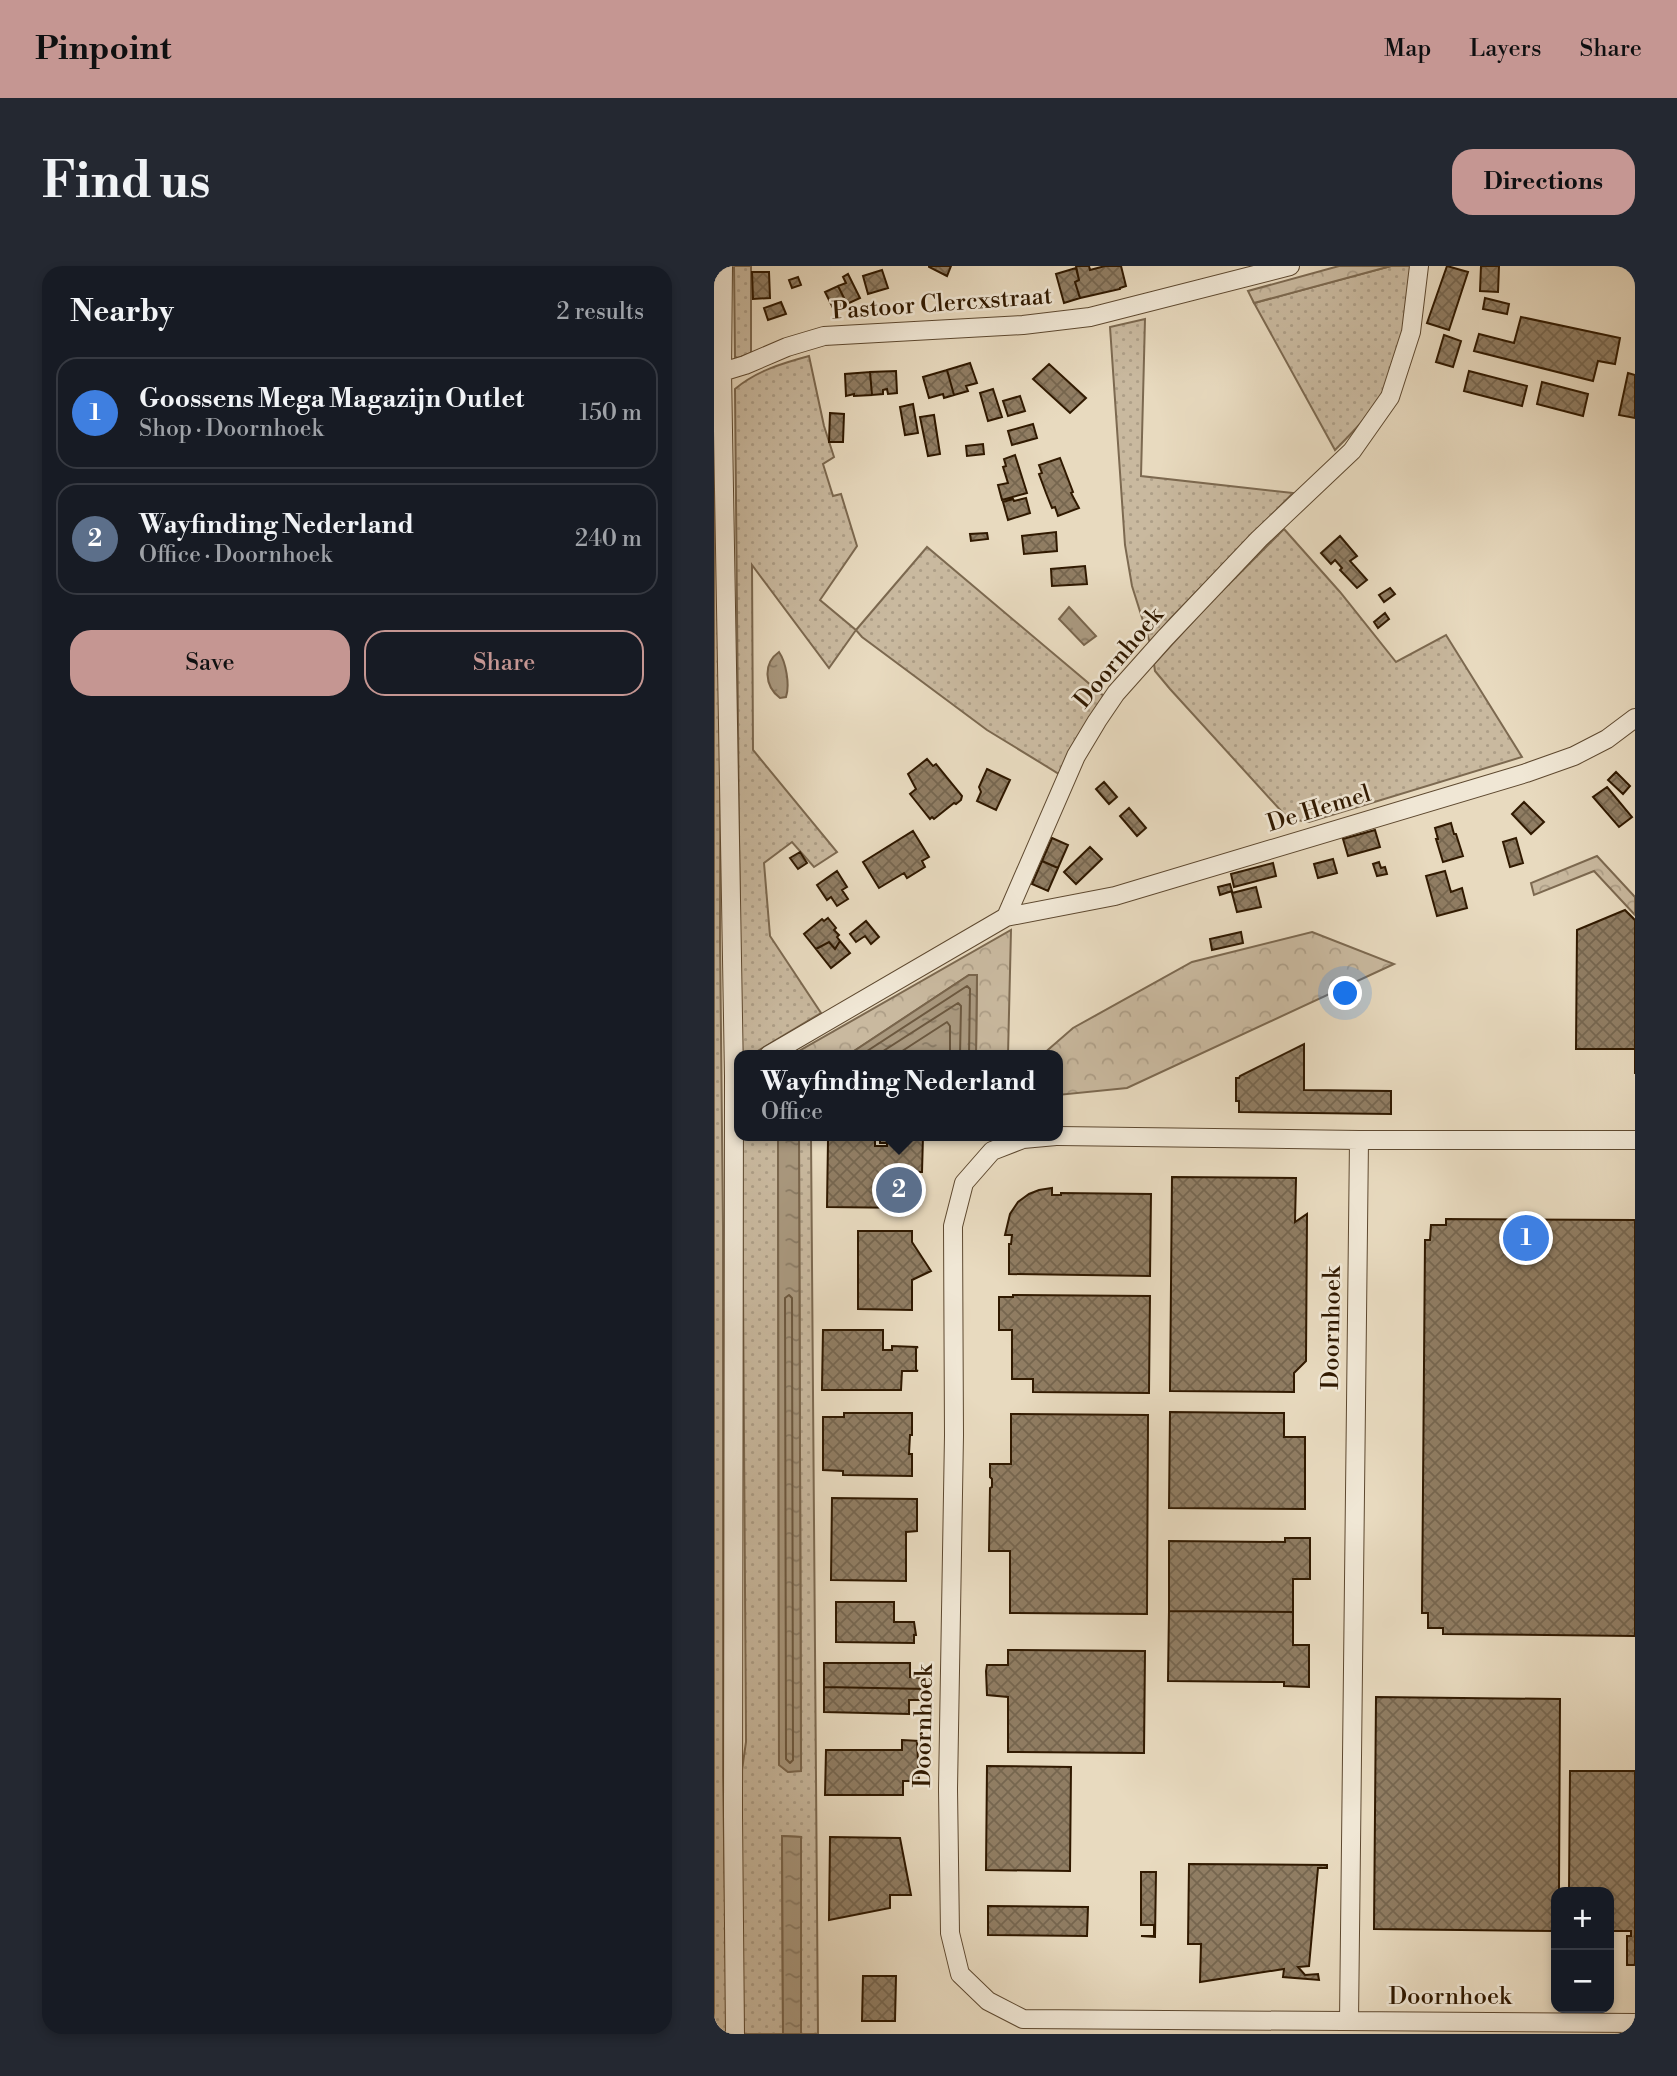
<!DOCTYPE html>
<html lang="en">
<head>
<meta charset="utf-8">
<style>
  :root { --surface:#171b24; --page:#242831; --text:#f1f3f6; --muted:#9ea1a6; --line:#363941; --accent:#c59692 }
  body { margin:0; font-family:"Libre Bodoni",serif; background:var(--page); color:var(--text) }
  .controls { position:absolute; right:21px; bottom:21px; display:grid; overflow:hidden; border-radius:14px; box-shadow:0 4px 10px #0003 }
  .controls button { width:63px; height:63px; display:grid; place-items:center; padding:0; border:0; border-bottom:2px solid var(--line); background:var(--surface); color:var(--text); font:35px sans-serif }
  .you { position:absolute; left:632px; top:728px; width:24px; height:24px; margin:-18px; border:5px solid #fff; border-radius:50%; background:#1a73e8; box-shadow:0 0 0 10px #1a73e833 }
  .badge { display:grid; place-items:center; width:46px; height:46px; border-radius:50%; background:var(--accent); color:#fff; font-size:23px; font-weight:700 }
  .pin { position:absolute; translate:-50% -50%; border:4px solid #fff; box-shadow:0 2px 7px #0006 }
  .popup { position:absolute; left:20px; top:784px; width:329px; height:91px; box-sizing:border-box; display:grid; place-content:center; border-radius:14px; background:var(--surface); filter:drop-shadow(0 2px 5px #0005); font-size:23px; white-space:nowrap; color:var(--muted) }
  .popup b { font-size:26px; color:var(--text) }
  .popup::after { content:''; position:absolute; left:50%; top:100%; margin-left:-14px; border:14px solid transparent; border-top-color:var(--surface) }
  .list { margin:0; padding:0; list-style:none }
  h2 { display:flex; justify-content:space-between; align-items:center; height:91px; margin:0; padding:0 28px; font-size:30px }
  h2 small { font-size:23px; font-weight:400; color:var(--muted) }
  .list li { display:grid; grid-template-columns:46px 1fr auto; gap:21px; align-items:center; box-sizing:border-box; height:112px; margin:0 14px 14px; padding:0 14px; border:2px solid var(--line); border-radius:21px }
  .list b { display:block; font-size:26px; white-space:nowrap }
  .list p { margin:0; font-size:23px; white-space:nowrap; color:var(--muted) }
  .list em { font-size:23px; font-style:normal; color:var(--muted) }
  .actions { display:flex; gap:14px; padding:21px 28px }
  .actions a { flex:1; padding:16px 0; border:2px solid var(--accent); border-radius:21px; text-align:center; font-size:24px; color:var(--accent) }
  .actions .main { background:var(--accent); color:#111 }
  .map { position:relative; flex:none; width:921px; height:1768px; overflow:hidden; border-radius:21px }
  header { display:flex; align-items:center; gap:42px; box-sizing:border-box; height:98px; padding:0 35px; background:var(--accent); color:#111 }
  header strong { font-size:33px }
  nav { display:flex; gap:38px; margin-inline-start:auto; font-size:24px }
  .intro { display:flex; align-items:center; justify-content:space-between; box-sizing:border-box; height:168px; padding:0 42px }
  h1 { margin:0; font-size:49px }
  .button { padding:18px 32px; border-radius:21px; background:var(--accent); color:#111; font-size:24px; font-weight:700 }
  main { display:flex; gap:42px; padding:0 42px }
  aside { flex:1; background:var(--surface); border-radius:21px; box-shadow:0 4px 10px #0003 }
  .map>svg:first-child { display:block }
  .grass { fill:url(#grass-dots); stroke:#7c6950; stroke-width:2 }
  .forest { fill:url(#forest-crowns); stroke:#7c6950; stroke-width:2 }
  .water { fill:url(#water-ripples); stroke:#79654c; stroke-width:2 }
  .lines { fill:none; stroke-linecap:round; stroke-linejoin:round }
  .shore { stroke:#6c583f; stroke-width:2 }
  .building { fill:url(#building-cross-hatch); stroke:#301900; stroke-width:2 }
  .minor-casing { stroke:#5e4930; stroke-width:20 }
  .minor { stroke:#f0e7d5; stroke-width:18 }
  .labels { text-anchor:middle; dominant-baseline:central; stroke-width:5; stroke-linejoin:round; paint-order:stroke }
  .street-label { font-size:24px; fill:#301900; stroke:#f0e7d5 }
</style>
</head>
<body>
<header>
<strong>Pinpoint</strong>
<nav><a>Map</a><a>Layers</a><a>Share</a></nav>
</header>
<div class="intro"><h1>Find us</h1><a class="button">Directions</a></div>
<main>
<aside>
<h2>Nearby<small>2 results</small></h2>
<ul class="list">
<li><span class="badge" style="background:#3f7fe0">1</span><div><b>Goossens Mega Magazijn Outlet</b><p>Shop · Doornhoek</p></div><em>150 m</em></li>
<li><span class="badge" style="background:#5c6f8a">2</span><div><b>Wayfinding Nederland</b><p>Office · Doornhoek</p></div><em>240 m</em></li>
</ul>
<div class="actions"><a class="main">Save</a><a>Share</a></div>
</aside>
<div class="map">
<svg width="921" height="1768" viewBox="0 0 921 1768">
  <defs>
    <pattern id="grass-dots" width="8" height="8" patternUnits="userSpaceOnUse" patternTransform="scale(1.75)"><rect width="8" height="8" fill="#c9b99f"/><path d="M2 2h.1M6 6h.1" fill="none" stroke="#ad9e87" stroke-width="1.8" stroke-linecap="round"/></pattern>
    <pattern id="forest-crowns" width="20" height="18" patternUnits="userSpaceOnUse" patternTransform="scale(1.75)"><rect width="20" height="18" fill="#c9b99f"/><path d="M2 6a3 3 0 1 1 6 0M12 15a3 3 0 1 1 6 0" fill="none" stroke="#ad9e87"/></pattern>
    <pattern id="water-ripples" width="26" height="14" patternUnits="userSpaceOnUse" patternTransform="scale(1.75)"><rect width="26" height="14" fill="#a9987e"/><path d="M2 4q2-2 4 0t4 0M15 11q2-2 4 0t4 0" fill="none" stroke="#8a7b65"/></pattern>
    <pattern id="building-cross-hatch" width="8" height="8" patternUnits="userSpaceOnUse" patternTransform="scale(1.75)"><rect width="8" height="8" fill="#907d63"/><path d="M0 0l8 8M0 8l8-8" fill="none" stroke="#76664f"/></pattern>
  </defs>
  <rect width="100%" height="100%" fill="#e8dabf"/>
  <filter id="stains"><feTurbulence type="fractalNoise" baseFrequency=".00286" numOctaves="4"/><feColorMatrix values="0 0 0 0 .2 0 0 0 0 .09 0 0 0 0 .02 0 0 0 .5 -.17"/></filter>
  <radialGradient id="worn" r=".72"><stop offset=".6" stop-color="#630" stop-opacity="0"/><stop offset="1" stop-color="#630" stop-opacity=".3"/></radialGradient>
  <path class="grass" d="M0 0H7L6 673 9 960V1509L13 1768H0Z
    M20 0H37V87L24 92 21 91Z
    M677 0H702C695 40 691 84 672 121 659 146 640 165 621 184L540 37Z
    M431 53 427 210 579 227 456 353 436 377 418 320 411 279 396 61Z
    M95 90 110 160 120 191 109 198 119 230 127 228 143 280 106 334 142 364 213 281 391 431 345 508 273 464 148 371 142 364 115 402 38 299 39 484 123 586 100 601 78 576 50 597 56 670 107 747 37 789H27L21 123C42 105 69 97 95 90Z
    M570 263 626 326 682 396 732 369 808 491 595 556 576 553 569 547 456 423 441 405 440 398 494 339Z
    M28 870H64L65 1498 74 1506 87 1504 85 870H97L104 1768H87V1571L68 1570 69 1768H26L24 1532 32 1476Z"/>
  <path class="forest" d="M625 0H677L540 37 534 25Z
    M883 590 921 631V649L880 605 820 629 817 617Z
    M297 664 294 789H262L263 709H255L134 789H78Z
    M598 666 680 698 413 822 344 829V789H328L359 762 478 696Z"/>
  <path class="water" d="M355 341 382 370 370 379 345 353Z
    M65 386C72 396 76 419 72 431L66 432C50 420 49 397 65 386Z
    M255 709H263L262 789H134Z
    M64 870H85L87 1505 74 1506 65 1499Z
    M68 1570 87 1571V1768H69Z"/>
  <g class="lines">
    <path class="shore" d="M147 789 253 720 256 723 255 789
      M163 789 244 737 247 740 246 789
      M182 789 233 756 236 760V789
      M75 1029 78 1032 79 1494 76 1497 72 1493 71 1032Z"/>
  </g>
  <path class="building" d="M215 0H237L233 10 215 1Z
    M362 0H375L376 4 391 0H407L412 20 406 22V23L366 32 361 16 365 14Z
    M733 0 754 6 735 64 713 57Z
    M767 0H785L784 26 766 25Z
    M362 2 365 14 361 16 366 32 350 37 342 8Z
    M168 4 174 22 154 28 149 10Z
    M38 6H55L56 32 39 33Z
    M134 8 146 32 133 38 124 20 132 17 129 11Z
    M84 11 87 19 78 22 75 14Z
    M124 20 133 38 120 44 111 26Z
    M771 32 795 38 793 48 769 43Z
    M67 36 72 48 54 54 50 42Z
    M807 51 906 72 901 98 884 95 879 115 760 85 765 68 800 77Z
    M730 69 747 75 739 101 722 96Z
    M256 97 263 117 252 120 254 125 240 129 233 104Z
    M335 98 372 132 356 147 319 113Z
    M233 104 240 129 230 132 229 128 215 132 209 111Z
    M182 105 183 127 174 128 173 123 169 124V128L158 129 156 106Z
    M755 105 813 120 808 140 750 125Z
    M156 106 158 129 140 130V128L132 130 131 108Z
    M914 107 921 109V152L905 149Z
    M828 116 874 128 869 150 823 138Z
    M279 123 288 151 274 155 266 127Z
    M306 130 311 145 294 150 289 135Z
    M199 138 204 167 191 169 186 141Z
    M116 147 130 148 129 176H115Z
    M220 149 226 188 214 190 206 151Z
    M319 158 323 172 298 179 294 165Z
    M269 178 270 188 253 190 252 180Z
    M301 189 313 227 288 234 284 219 294 217 289 201 292 200 290 193Z
    M346 192 359 226 357 227 365 242 344 250 341 241 338 242 332 227 325 208 328 207 325 199Z
    M312 232 316 247 294 254 289 236 299 233 300 235Z
    M342 266 343 285 310 288 308 270Z
    M273 267 274 273 257 275 256 268Z
    M626 270 643 290 636 295 653 314 643 322 626 304 628 302 621 294 617 298 607 287Z
    M371 300 373 318 338 320 337 303Z
    M676 322 681 328 670 336 665 329Z
    M671 347 675 353 664 362 660 356Z
    M213 493 219 500 222 498 248 530 247 534 242 538 240 537 220 553 218 551 216 553 196 528 202 523 194 508Z
    M273 503 296 514 282 544 263 535 267 526 265 521Z
    M902 506 916 520 909 528 894 514Z
    M390 516 403 531 395 538 382 523Z
    M893 521 918 551 905 561 879 531Z
    M810 536 830 556 817 568 798 548Z
    M415 542 432 562 423 570 406 550Z
    M737 557 740 568H742L749 590 729 596 722 573H724L721 562Z
    M661 564 666 581 634 590 629 573Z
    M199 565 215 591 208 595 211 601 193 612 190 607 165 622 149 596Z
    M338 572 354 579 344 602 328 595Z
    M802 572 809 597 796 601 789 576Z
    M376 581 388 593 362 618 350 606Z
    M86 586 93 597 84 603 76 592Z
    M619 593 623 607 604 612 600 598Z
    M328 595 344 602 334 625 318 618Z
    M665 596 667 602 671 601 673 608 663 610 659 598Z
    M559 597 562 610 520 621 517 608Z
    M123 605 133 621 128 624 134 633 123 640 117 631 113 634 103 619Z
    M731 605 737 626 748 622 753 642 723 650 712 610Z
    M516 618 518 625 506 629 504 621Z
    M542 621 547 641 523 646 518 627Z
    M911 644 921 654V808V783H862L863 664Z
    M114 652 122 662 120 664 125 669 123 671 126 675 121 683 115 676 102 683 90 668 108 653 110 655Z
    M152 655 165 671 157 678 151 670 142 676 136 668Z
    M527 666 529 677 498 684 496 673Z
    M126 675 136 687 117 702 102 683 115 676 121 683Z
    M590 778V824L677 825V848L525 846V835H522V812H525L526 810Z
    M166 870H209L208 906H195V901H192V913H197V942L113 941 114 874H161V880H173V877H166Z
    M458 911 582 912 581 956 593 948 592 1095 580 1107V1126L456 1125Z
    M338 922V929H347V927L437 928 436 1010 295 1008V978H297L298 969H291L296 948 304 936 315 928 325 924Z
    M732 953 921 954V1370L729 1368V1362H714V1347H708L711 974H716L717 959H732Z
    M144 965H198V976L217 1005 198 1014V1044L144 1043Z
    M299 1029 436 1030 435 1127 319 1126V1113H298V1064H285V1031H299Z
    M109 1064H169V1084H178V1080L204 1081 202 1082V1104L204 1105H188L187 1124H108Z
    M456 1146 570 1147V1171H591V1243L455 1242Z
    M130 1147H198V1169H196L195 1188H198V1210L129 1209V1205L109 1204V1151H130Z
    M297 1148 434 1149 433 1348 296 1347V1285H275L276 1222 278 1221V1213L276 1211V1198H297Z
    M118 1232 203 1233V1265L192 1266V1315L117 1314Z
    M571 1272H596V1313H579V1346L455 1345V1275L571 1276Z
    M122 1336H180V1356H200L202 1369H200V1377L122 1376Z
    M455 1345 579 1346V1379H595V1421L570 1420V1416L454 1415Z
    M294 1384 431 1385 430 1487 294 1486V1431L273 1429 272 1405 273 1399H294Z
    M110 1397H196V1411L210 1412 213 1423 110 1421Z
    M110 1421 213 1423 210 1434H195V1448L110 1446Z
    M662 1431 846 1433 845 1626H842V1665L660 1663Z
    M188 1474 206 1475H203L205 1515H189V1529H111L112 1484H188Z
    M273 1500 357 1501 356 1605 272 1604Z
    M856 1505H921V1699H913V1670H917V1665H895V1626H855Z
    M116 1571 186 1572 197 1629H176V1642L115 1654Z
    M475 1598 613 1599V1602H604L595 1700 584 1701 591 1709 604 1708 605 1714 569 1711 570 1703 486 1716 487 1678H474Z
    M427 1606H442L441 1671 427 1670H440V1659H427Z
    M274 1640 374 1641 373 1670 274 1669Z
    M149 1710H182L181 1755H148Z"/>
  <g class="lines">
    <defs>
      <path id="minor" d="M9 0 8 106 20 810 19 1549 21 1768
        M8 106 31 99 73 81 110 70 309 59 376 51 576 0
        M292 651 401 630 812 507 860 490 893 473 921 452
        M55 789 292 651 362 490 383 455 402 427 451 372 545 273 638 185 676 131 697 66 705 0
        M342 870 309 873 278 885 250 917 239 960 240 1169 234 1523 236 1667 246 1708 274 1735 309 1753 921 1757
        M344 870 645 874H921
        M635 1755 645 874"/>
    </defs>
    <use href="#minor" class="minor-casing"/>
    <use href="#minor" class="minor"/>
  </g>
  <g class="labels">
    <g class="street-label">
      <text transform="translate(228 38) rotate(-4)">Pastoor Clercxstraat</text>
      <text transform="translate(405 392) rotate(-50)">Doornhoek</text>
      <text transform="translate(605 543) rotate(-17)">De Hemel</text>
      <text transform="translate(618 1062) rotate(-89)">Doornhoek</text>
      <text transform="translate(210 1460) rotate(-89)">Doornhoek</text>
      <text x="736" y="1731">Doornhoek</text>
    </g>
  </g>
  <rect width="100%" height="100%" filter="url(#stains)"/>
  <rect width="100%" height="100%" fill="url(#worn)"/>
</svg>
<div class="controls">
<button>+</button>
<button>−</button>
</div>
<div class="you"></div>
<div class="pin badge" style="left:812px;top:972px;background:#3f7fe0">1</div>
<div class="pin badge" style="left:185px;top:924px;background:#5c6f8a">2</div>
<div class="popup"><b>Wayfinding Nederland</b>Office</div>
</div>
</main>
</body>
</html>
